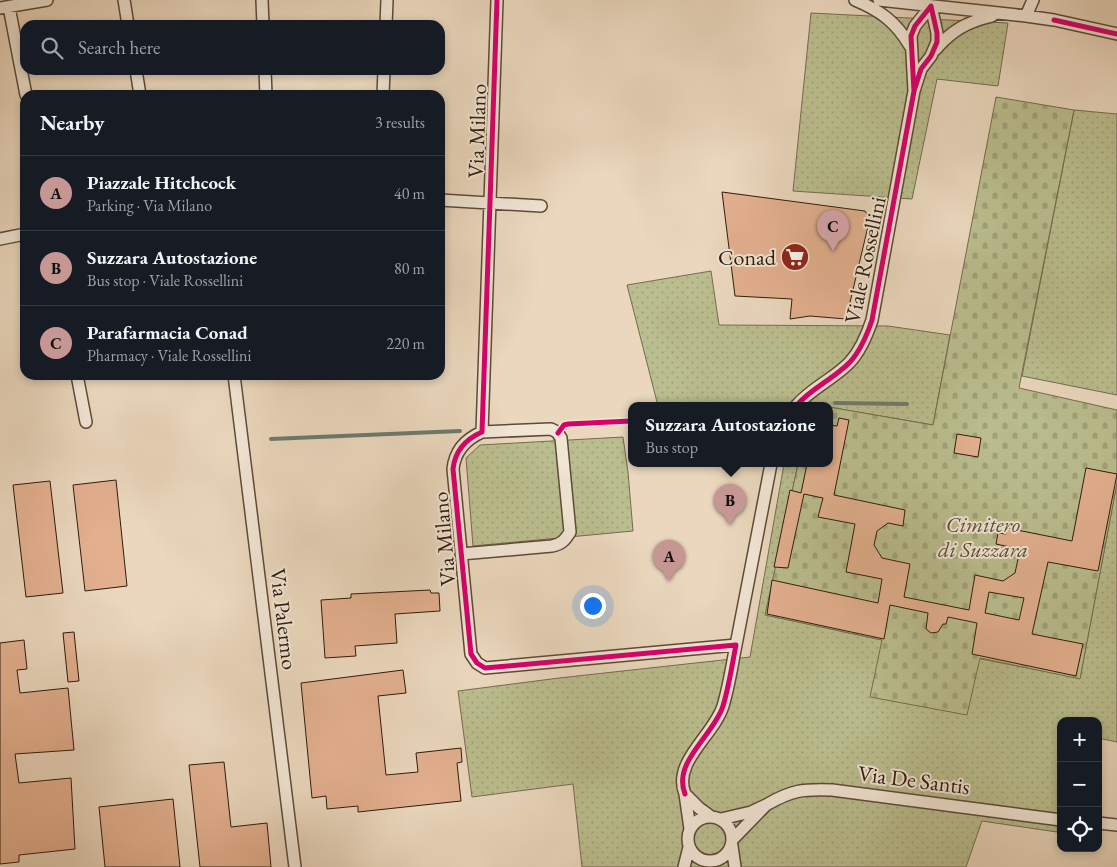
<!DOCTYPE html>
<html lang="en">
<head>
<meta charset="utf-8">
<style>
  :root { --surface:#171b24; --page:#242831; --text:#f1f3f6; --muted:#9ea1a6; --line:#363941; --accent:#c59692 }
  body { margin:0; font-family:"EB Garamond",serif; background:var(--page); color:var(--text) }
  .controls { position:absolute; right:15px; bottom:15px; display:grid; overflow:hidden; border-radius:10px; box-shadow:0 2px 8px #0003 }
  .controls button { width:45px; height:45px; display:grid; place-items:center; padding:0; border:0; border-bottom:1px solid var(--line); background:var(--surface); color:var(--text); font:25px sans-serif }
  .you { position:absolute; left:592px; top:605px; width:18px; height:18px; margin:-12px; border:4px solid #fff; border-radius:50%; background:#1a73e8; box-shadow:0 0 0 8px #1a73e833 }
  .badge { display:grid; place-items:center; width:32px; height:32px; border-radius:50%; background:var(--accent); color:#111; font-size:16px; font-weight:700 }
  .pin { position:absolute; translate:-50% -41px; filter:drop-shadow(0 1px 2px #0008) }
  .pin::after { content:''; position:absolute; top:26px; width:18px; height:15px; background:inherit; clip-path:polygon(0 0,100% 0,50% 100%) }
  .popup { position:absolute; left:628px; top:402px; width:205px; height:65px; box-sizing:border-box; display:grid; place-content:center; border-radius:10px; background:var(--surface); filter:drop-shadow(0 1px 4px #0005); font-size:16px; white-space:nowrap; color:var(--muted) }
  .popup b { font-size:19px; color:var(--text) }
  .popup::after { content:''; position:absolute; left:50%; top:100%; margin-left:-10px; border:10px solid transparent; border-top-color:var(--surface) }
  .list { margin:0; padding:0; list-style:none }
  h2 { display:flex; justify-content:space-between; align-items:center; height:65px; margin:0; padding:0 20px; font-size:21px }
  h2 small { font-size:16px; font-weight:400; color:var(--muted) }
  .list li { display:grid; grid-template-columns:32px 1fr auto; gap:15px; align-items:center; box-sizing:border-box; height:75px; padding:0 20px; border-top:1px solid var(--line) }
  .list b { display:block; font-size:19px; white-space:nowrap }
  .list p { margin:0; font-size:16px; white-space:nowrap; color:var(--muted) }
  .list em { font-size:16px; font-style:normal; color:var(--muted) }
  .icon { flex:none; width:28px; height:28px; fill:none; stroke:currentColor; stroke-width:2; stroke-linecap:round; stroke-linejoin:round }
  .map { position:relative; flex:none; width:1117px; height:867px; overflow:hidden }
  .search { position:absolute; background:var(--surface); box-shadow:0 2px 8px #0003; left:20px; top:20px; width:425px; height:55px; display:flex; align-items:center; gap:12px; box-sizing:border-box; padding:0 18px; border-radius:15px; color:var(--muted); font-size:19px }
  .panel { position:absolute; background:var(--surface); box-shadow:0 2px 8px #0003; left:20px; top:90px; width:425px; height:290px; border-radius:15px }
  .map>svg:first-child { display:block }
  .green { fill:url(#green-dots); stroke:#756c4e }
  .cemetery { fill:url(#cemetery-stones); stroke:#756c4e }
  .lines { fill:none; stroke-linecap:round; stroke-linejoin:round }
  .stream { stroke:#6e7a6c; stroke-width:4 }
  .building { fill:#e3b08f; stroke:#301b0d; fill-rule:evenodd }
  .street-casing { stroke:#5e4a39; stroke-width:14 }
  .street { stroke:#f1e5d4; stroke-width:11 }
  .cycleway-casing { stroke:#f1e5d4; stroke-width:8 }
  .cycleway { stroke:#d6006c; stroke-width:5 }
  .labels { text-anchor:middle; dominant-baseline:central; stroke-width:4; stroke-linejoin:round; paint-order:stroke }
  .street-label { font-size:22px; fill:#301b0d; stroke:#f1e5d4 }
  .poi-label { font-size:22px; fill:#301b0d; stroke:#f1e5d4; text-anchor:end }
  .park-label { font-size:22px; font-style:italic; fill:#594c34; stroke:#f1e5d4 }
</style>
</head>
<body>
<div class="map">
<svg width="1117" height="867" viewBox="0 0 1117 867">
  <defs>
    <pattern id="green-dots" width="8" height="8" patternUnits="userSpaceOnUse" patternTransform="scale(1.25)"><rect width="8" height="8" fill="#babd8e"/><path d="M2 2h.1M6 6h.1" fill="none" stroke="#a0a279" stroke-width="1.8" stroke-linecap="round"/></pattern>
    <pattern id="cemetery-stones" width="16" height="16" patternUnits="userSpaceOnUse" patternTransform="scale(1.25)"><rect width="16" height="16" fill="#babd8e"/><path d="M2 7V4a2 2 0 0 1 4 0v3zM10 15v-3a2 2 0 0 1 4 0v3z" fill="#a0a279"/></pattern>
  </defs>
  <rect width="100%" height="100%" fill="#ead7bd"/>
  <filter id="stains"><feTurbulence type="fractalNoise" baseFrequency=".004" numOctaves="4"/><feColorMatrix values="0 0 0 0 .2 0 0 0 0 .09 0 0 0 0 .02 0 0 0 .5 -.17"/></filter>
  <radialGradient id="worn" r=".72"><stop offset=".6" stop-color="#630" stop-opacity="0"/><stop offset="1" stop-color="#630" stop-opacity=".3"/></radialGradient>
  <path class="green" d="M811 13 1008 23 998 86 937 79 912 199 793 191Z
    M1074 110 1117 114V395L1022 376Z
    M711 271 719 325 888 326 950 335 933 425 811 404 810 406 809 405 807 406H658L627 285Z
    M623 437 628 472 633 531 473 546 466 458 480 445Z
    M784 464H798L766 615 882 640 1080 678 1117 483V742L1098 738V721H1061V810L1057 832 982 821 966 867H582L573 784 472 797 458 691 559 678 750 657Z"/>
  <path class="cemetery" d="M996 97 1074 110 1019 388 1117 410V483L1080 679 980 658 967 715 870 697 882 640 765 615 798 464H829V407L933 425Z"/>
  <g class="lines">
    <path class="stream" d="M835 403 907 404
      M271 439 460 431"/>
  </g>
  <path class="building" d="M722 192 865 211 870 218 846 319 810 316 790 319 792 299 735 296Z
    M839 418 849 420 834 495 905 510 903 526 888 523 877 531 874 545 882 558 910 564 904 597 969 610 975 575 1003 581 1015 573 1018 559 1010 547 996 544 998 533 1006 534 1007 528 1072 541 1086 468 1117 474 1098 571 1048 562 1032 634 1083 644 1076 676 972 654 977 623 948 617 946 624H943L938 632 931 633 926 629 928 613 890 605 884 639 767 614 772 580 878 603 882 579 846 572 855 524 818 517 823 498 804 494 788 568 774 567 790 490 801 493 807 464H829V425L837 426ZM989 592 1024 598 1019 620 985 613Z
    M957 434 981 438 978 457 954 453Z
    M116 480 127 586 85 591 73 485Z
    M50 481 63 593 26 597 13 485Z
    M430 590 431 593H439L440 611 395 614 397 643 355 646 356 656 325 658 321 600 351 598V594Z
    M74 632 79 681 68 682 63 633Z
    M24 640 27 669 17 670 20 693 68 688 74 750 15 754 19 783 71 778 75 849 19 855V862L0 864V643Z
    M403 670 406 693 378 696 386 775 418 772 416 753 461 748 462 762 457 763 461 801 358 812V806L327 809 326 796 312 798 301 683Z
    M224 762 231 827 267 823 271 867H200L189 765Z
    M173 799 180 867H105L99 807Z"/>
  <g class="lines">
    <defs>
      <path id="street" d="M124 0 128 25
        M262 0 263 25
        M497 0 482 432C466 439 455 450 453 469L471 654 477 663 485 668 736 645C732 665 729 686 723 706 714 735 672 762 685 794
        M855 0C881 11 896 22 910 46
        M879 0 1026 16 1054 20 1117 34
        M9 7 26 95
        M0 8 47 0
        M1026 16 1033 0
        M386 25 387 0
        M935 50C952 30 967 22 992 16
        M136 70 140 95
        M265 70 266 95
        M383 95 384 70
        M440 200 541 206
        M0 239 25 234
        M77 375 86 422
        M234 375 295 867
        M796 406C811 388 834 379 850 362 861 350 867 335 872 320L914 91 921 69 931 56 937 42V33L931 6 915 26 911 36 914 91
        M461 554 552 546C562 544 565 540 570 532L561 438 557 432 551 429 482 432
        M736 645 771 464
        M766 805C792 790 802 789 832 790L1061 820
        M688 839a22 22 0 1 1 44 0a22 22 0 1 1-44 0Z
        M721 819 751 812 766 805 733 839
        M1098 823 1117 825
        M690 829 685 794 699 808 710 816
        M732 846 735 867
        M684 867 689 847"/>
    </defs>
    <use href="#street" class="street-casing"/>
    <use href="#street" class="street"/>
    <defs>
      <path id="cycleway" d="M497 0 482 432C466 439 455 450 453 469L471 654 477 663 485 668 736 645C732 665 729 686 723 706 714 735 672 762 685 794
        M1054 20 1117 34
        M796 406C811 388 834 379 850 362 861 350 867 335 872 320L914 91 921 69 931 56 937 42V33L931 6 915 26 911 36 914 91
        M558 433 564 425 568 424 631 421"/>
    </defs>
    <use href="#cycleway" class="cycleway-casing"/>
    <use href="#cycleway" class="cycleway"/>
  </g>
  <defs>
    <symbol id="supermarket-disc" viewBox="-11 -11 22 22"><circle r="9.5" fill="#8f2418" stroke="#f1e5d4"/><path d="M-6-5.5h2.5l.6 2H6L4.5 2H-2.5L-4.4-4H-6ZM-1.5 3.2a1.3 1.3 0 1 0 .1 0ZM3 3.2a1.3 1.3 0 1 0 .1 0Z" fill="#fff"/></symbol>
  </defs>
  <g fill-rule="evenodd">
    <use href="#supermarket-disc" x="779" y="241" width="32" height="32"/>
  </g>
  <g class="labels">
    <g class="street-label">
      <text transform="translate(477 131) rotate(-88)">Via Milano</text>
      <text transform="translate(865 260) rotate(-78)">Viale Rossellini</text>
      <text transform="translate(444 539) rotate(-95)">Via Milano</text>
      <text transform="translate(284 619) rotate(83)">Via Palermo</text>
      <text transform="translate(914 780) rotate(7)">Via De Santis</text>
    </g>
    <g class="poi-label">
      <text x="776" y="257">Conad</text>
    </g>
    <g class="park-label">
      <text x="983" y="524">Cimitero<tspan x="983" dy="25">di Suzzara</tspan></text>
    </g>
  </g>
  <rect width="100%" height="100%" filter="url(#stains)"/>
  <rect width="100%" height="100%" fill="url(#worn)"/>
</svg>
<div class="controls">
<button>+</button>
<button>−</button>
<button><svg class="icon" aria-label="locate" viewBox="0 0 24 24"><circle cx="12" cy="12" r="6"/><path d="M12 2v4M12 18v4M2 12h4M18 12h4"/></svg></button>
</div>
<div class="you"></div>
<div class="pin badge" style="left:669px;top:581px">A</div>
<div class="pin badge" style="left:730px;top:525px">B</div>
<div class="popup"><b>Suzzara Autostazione</b>Bus stop</div>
<div class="pin badge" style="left:833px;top:251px">C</div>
<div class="search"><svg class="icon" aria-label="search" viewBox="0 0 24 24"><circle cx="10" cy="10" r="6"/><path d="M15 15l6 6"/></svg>Search here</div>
<section class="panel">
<h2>Nearby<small>3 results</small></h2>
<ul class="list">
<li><span class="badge">A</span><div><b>Piazzale Hitchcock</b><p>Parking · Via Milano</p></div><em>40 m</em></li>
<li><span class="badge">B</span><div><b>Suzzara Autostazione</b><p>Bus stop · Viale Rossellini</p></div><em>80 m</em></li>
<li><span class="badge">C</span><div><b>Parafarmacia Conad</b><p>Pharmacy · Viale Rossellini</p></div><em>220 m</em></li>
</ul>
</section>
</div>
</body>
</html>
